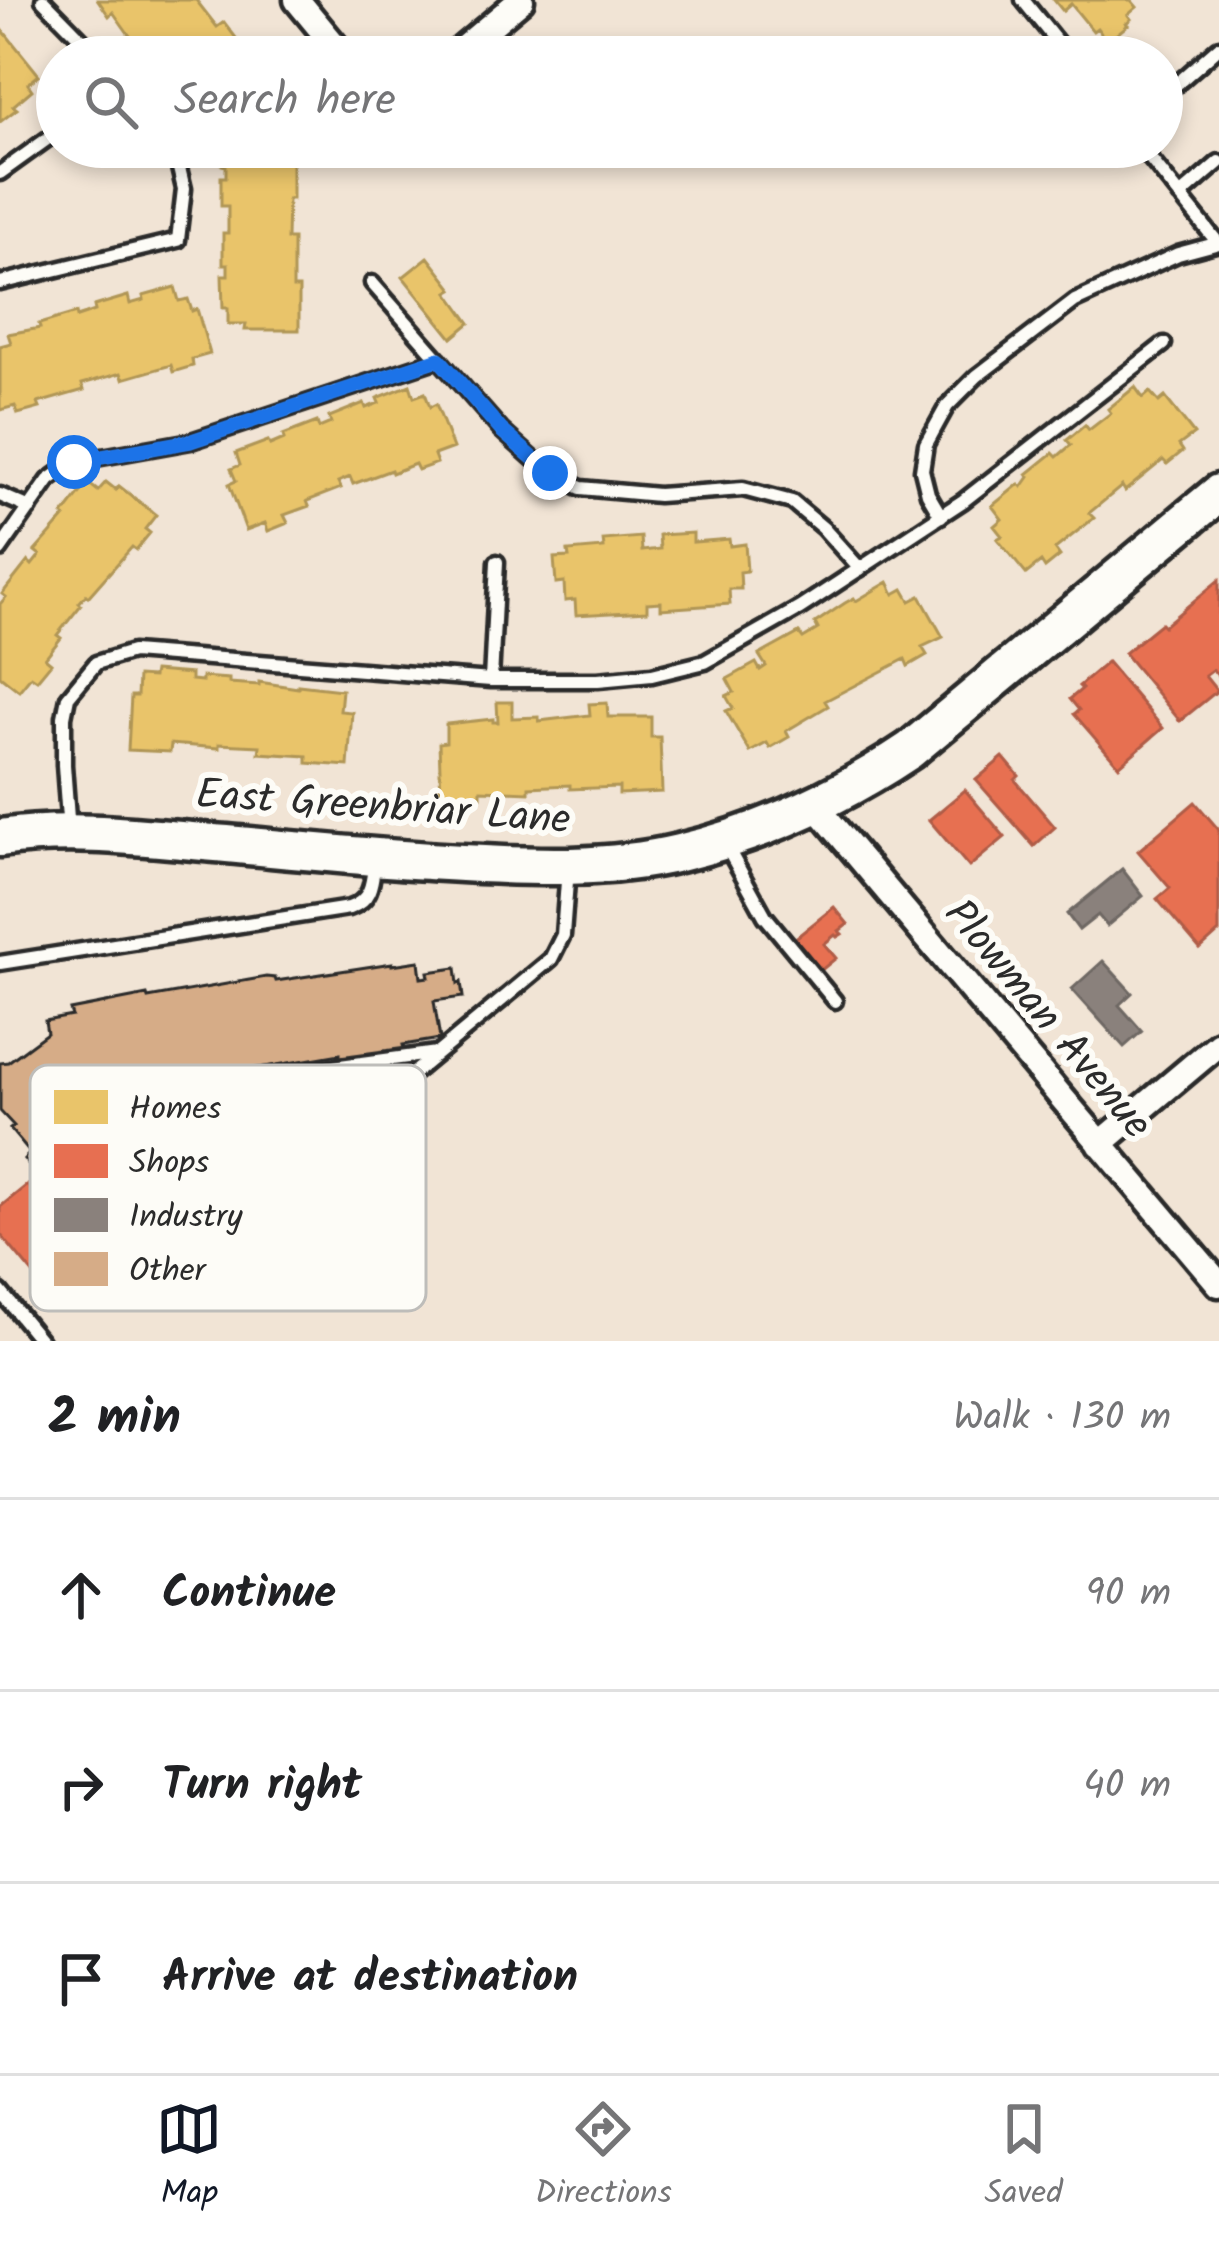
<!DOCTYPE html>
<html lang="en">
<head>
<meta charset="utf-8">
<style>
  :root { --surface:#fff; --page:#f6f6f6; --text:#202124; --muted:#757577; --line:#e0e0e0; --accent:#111827 }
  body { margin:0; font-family:Kalam,sans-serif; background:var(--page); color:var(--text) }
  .stop { position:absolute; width:36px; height:36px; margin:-27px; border:9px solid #1a73e8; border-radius:50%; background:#fff }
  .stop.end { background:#1a73e8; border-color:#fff; box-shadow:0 3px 12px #0008 }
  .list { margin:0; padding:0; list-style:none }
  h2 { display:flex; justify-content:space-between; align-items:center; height:156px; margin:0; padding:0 48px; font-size:51px }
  h2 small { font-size:39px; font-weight:400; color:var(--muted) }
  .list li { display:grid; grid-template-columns:78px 1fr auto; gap:36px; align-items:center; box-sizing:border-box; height:192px; padding:0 48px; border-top:3px solid var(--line) }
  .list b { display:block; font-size:45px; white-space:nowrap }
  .list em { font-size:39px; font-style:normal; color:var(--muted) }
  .icon { flex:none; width:66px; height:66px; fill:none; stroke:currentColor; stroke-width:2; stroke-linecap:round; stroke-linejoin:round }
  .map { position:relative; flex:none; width:1219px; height:1341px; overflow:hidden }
  .search { position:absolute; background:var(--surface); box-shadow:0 6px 18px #0003; left:36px; right:36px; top:36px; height:132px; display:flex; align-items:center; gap:30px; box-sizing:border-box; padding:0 42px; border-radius:66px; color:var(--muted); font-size:45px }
  .sheet { height:732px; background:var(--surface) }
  nav { display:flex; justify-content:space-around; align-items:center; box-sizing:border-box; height:168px; border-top:3px solid var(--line); background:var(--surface); font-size:33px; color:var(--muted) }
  nav a { display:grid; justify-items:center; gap:6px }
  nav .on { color:var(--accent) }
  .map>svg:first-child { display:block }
  .homes { fill:#e9c46a; stroke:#b09657; stroke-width:3 }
  .shops { fill:#e76f51; stroke:#af5b46; stroke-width:3 }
  .industry { fill:#8a817c; stroke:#6e6764; stroke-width:3 }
  .building { fill:#d6ac87; stroke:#2b2b2b; stroke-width:3 }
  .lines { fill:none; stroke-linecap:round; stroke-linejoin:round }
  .lane-casing { stroke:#2b2b2b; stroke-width:21 }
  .street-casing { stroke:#2b2b2b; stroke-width:33 }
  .secondary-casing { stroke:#2b2b2b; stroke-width:45 }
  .lane { stroke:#fdfcf7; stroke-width:12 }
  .street { stroke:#fdfcf7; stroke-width:24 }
  .secondary { stroke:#fdfcf7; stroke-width:36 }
  .route { stroke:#1a73e8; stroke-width:15 }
  .labels { text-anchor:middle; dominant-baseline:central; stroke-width:12; stroke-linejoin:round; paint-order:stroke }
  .street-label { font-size:42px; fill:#2b2b2b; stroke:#fdfcf7 }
  .key { fill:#fdfcf7; stroke:#bebdba; stroke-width:3 }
  .key-label { font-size:33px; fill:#2b2b2b }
</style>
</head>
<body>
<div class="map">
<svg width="1219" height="1341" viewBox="0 0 1219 1341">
  <rect width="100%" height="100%" fill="#f1e4d5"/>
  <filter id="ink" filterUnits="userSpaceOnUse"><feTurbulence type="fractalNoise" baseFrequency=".00833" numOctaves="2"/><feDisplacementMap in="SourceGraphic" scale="24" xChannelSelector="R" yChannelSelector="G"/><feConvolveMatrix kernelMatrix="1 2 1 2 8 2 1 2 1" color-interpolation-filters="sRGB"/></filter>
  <g filter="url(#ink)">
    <path class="homes" d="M98 0H196L217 27 224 22 236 38 232 41 245 57H152L149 53 145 57 113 12 109 16Z
      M1054 0H1131L1137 7 1128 15 1131 19 1126 23 1128 25 1112 38 1128 57H1099L1091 46 1103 36 1097 28 1093 31 1071 4 1063 11Z
      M1 28 39 75 28 84 32 90 13 106 17 109 0 122Z
      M222 147H297V150H292V199H288L287 239H293V288H299V330H245L246 324H228V308H223L222 275H228V264H223V233H228V206H221V177H226V166L222 165Z
      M428 257 453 289 448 292 470 323 452 338 403 277Z
      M175 287 179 301 188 299 192 311 197 309 210 354 192 359 193 366 173 372 171 365 123 379 121 373 82 384 84 390 38 403 40 408 18 414 15 406 0 410V346L11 343 8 334 40 328 39 324 76 313 77 317 95 311 94 306 128 296 130 304 144 300 143 296Z
      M410 385 414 397 425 393 430 407 436 404 453 448 434 455 437 463 418 470 415 464 392 473 391 470 353 484 350 477 338 482 341 488 307 501 309 506 284 515 288 523 268 531 265 523 246 530 229 484 236 481 231 469 240 465 236 453 268 441 270 445 284 439 283 435 317 422 319 428 331 423 329 417 364 403 366 408 379 403 377 398Z
      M1135 387 1143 398 1150 392 1159 402 1165 397 1194 434 1179 445 1183 451 1167 464 1163 460 1125 491 1122 486 1089 513 1094 518 1055 549 1060 556 1045 568 1041 562 1026 574 997 539 1002 536 994 526 1002 519 992 506 1019 484 1022 487 1029 477 1027 474 1053 453 1057 457 1071 445 1067 440 1085 425 1089 430 1111 413 1108 409Z
      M106 482 116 490 119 486 156 515 145 529 150 533 136 550 132 547 88 597 86 595 79 603 81 605 57 635 61 638 45 658 51 663 37 680 31 676 19 691 0 676V604L6 597 2 594 28 561 32 565 40 555 35 551 65 517 63 515 88 483 98 491Z
      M693 533V542L729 539 730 546 745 544 747 571 740 572 741 589H729L730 604 661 609V602L647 603V611L576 615 575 600 565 601 564 582 556 583 554 558 569 557 568 551 604 548 603 540 641 537 642 551 660 549 659 535Z
      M888 582 894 594 903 589 910 601 920 596 943 637 922 647 927 655 908 666 905 659 825 701 828 706 786 731 789 737 770 748 767 743 750 752 726 711 733 708 726 696 734 692 727 679 756 663 760 670 766 666 759 655 799 633 803 638 818 629 815 623 845 603 854 598 856 601Z
      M154 671 191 674V680L202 681V677L229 679V683L259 685V682L298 688V685L342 690 340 711 352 712 348 766 307 763V756L259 753 260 746 219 744V748L171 744 170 752 128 750 131 696H137L138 676 153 677Z
      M497 702H512V718L539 717V721L590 715 589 704 607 703 608 717H651V737H660L662 792 619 794V787L570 789V785L529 787V792L481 790V796L441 798 439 743 446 742V724L493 719V722H498Z"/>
    <path class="shops" d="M1219 580V677L1213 670 1205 676 1217 691 1180 721 1124 653 1161 623 1164 626Z
      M1107 662 1163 728 1119 766 1074 714 1079 710 1070 699 1082 689 1079 686Z
      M1003 757 1019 776 1015 780 1055 827 1034 846 976 780Z
      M965 790 1005 837 969 867 929 820Z
      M1195 802 1219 830V932L1200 949 1157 899 1170 888 1138 851Z
      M834 907 848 924 839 931 842 934 837 937 835 935 824 944 836 958 819 972 793 940Z
      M27 1185 41 1202 45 1198 63 1220 58 1224 69 1237 65 1239 75 1252 79 1249 91 1263 46 1297 36 1284 39 1281 0 1234V1207Z"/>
    <path class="industry" d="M1122 869 1143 896 1107 926 1098 915 1079 930 1067 914Z
      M1103 961 1132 993 1119 1005 1142 1031 1124 1047 1072 989Z"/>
    <path class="building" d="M419 961 421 978 429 977 428 972 456 968 458 984 461 982 463 997 434 1001 440 1039 403 1045 404 1049 340 1059V1054L242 1071 241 1068 160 1080 161 1083 113 1090 111 1083 99 1085 77 1103 82 1110 85 1107 103 1128 107 1125 126 1147 127 1145 216 1251 180 1282 168 1267 134 1295 113 1270 116 1267 24 1159 30 1153 10 1129 14 1126 0 1111V1063L8 1062 47 1033 45 1021 72 1016 70 1010 147 995 148 998 266 977 275 978 276 981 392 963V965Z"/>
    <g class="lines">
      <defs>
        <path id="lane" d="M43 0 99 57
          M1023 0 1069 57
          M1162 97 1219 47
          M1141 147 1218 243
          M0 173 57 132
          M1180 196 1219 162
          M0 283 178 240 184 189 174 147
          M372 283 501 430 549 473 581 488 658 495 743 489 792 502 823 528 860 569
          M0 495 30 508
          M941 516 928 494 922 470 926 444 947 406 977 376 1075 301 1178 254 1219 243
          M0 550 49 480 74 462 191 441 439 359
          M491 680 497 562
          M69 832 64 765V717L68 697 96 663 132 652 491 680H598L652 675 705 662 800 608 963 501 1164 344
          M724 842 765 916 835 1001
          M0 963 349 908C373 900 372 881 375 858
          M437 1053 124 1095 115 1099 111 1107 158 1158 170 1162 322 1140 343 1132 551 959 563 935 568 868
          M0 1291 41 1341"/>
        <path id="street" d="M297 0 344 57
          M453 57 521 0
          M816 806 1219 1284
          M1100 1144 1219 1044"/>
        <path id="secondary" d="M0 838C75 827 152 838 227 844 305 851 384 859 462 863 535 867 608 870 679 853 763 833 840 797 910 750L1219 493"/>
      </defs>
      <use href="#lane" class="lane-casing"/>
      <use href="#street" class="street-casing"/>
      <use href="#secondary" class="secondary-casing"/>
      <use href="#lane" class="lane"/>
      <use href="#street" class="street"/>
      <use href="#secondary" class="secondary"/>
    </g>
  </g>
  <g class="lines" filter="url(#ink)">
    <path class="route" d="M74 462 191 441 439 359 501 430 550 473"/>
  </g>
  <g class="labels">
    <g class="street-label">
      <text transform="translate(383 808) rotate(4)">East Greenbriar Lane</text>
      <text transform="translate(1047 1020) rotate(50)">Plowman Avenue</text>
    </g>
  </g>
  <rect x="30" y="1065" width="396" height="246" rx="18" class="key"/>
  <rect x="54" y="1090" width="54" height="34" fill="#e9c46a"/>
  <rect x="54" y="1144" width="54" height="34" fill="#e76f51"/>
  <rect x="54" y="1198" width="54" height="34" fill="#8a817c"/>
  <rect x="54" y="1252" width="54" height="34" fill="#d6ac87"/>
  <g class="key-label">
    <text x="129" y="1119">Homes</text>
    <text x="129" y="1173">Shops</text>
    <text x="129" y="1227">Industry</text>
    <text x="129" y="1281">Other</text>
  </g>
</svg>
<div class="stop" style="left:74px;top:462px"></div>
<div class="stop end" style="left:550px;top:473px"></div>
<div class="search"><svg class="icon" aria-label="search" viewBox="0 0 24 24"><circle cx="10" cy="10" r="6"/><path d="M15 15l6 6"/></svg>Search here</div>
</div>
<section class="sheet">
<h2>2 min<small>Walk · 130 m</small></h2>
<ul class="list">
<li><svg class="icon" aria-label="ahead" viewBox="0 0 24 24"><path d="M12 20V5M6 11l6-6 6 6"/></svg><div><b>Continue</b></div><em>90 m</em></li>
<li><svg class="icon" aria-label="right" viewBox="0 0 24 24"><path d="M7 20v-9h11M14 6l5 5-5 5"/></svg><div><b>Turn right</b></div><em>40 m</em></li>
<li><svg class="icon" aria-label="arrive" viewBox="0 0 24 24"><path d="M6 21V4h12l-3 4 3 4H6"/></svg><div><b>Arrive at destination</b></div></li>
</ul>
</section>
<nav>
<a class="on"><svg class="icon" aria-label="map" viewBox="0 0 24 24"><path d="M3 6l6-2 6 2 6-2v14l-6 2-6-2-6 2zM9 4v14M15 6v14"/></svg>Map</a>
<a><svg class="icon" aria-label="directions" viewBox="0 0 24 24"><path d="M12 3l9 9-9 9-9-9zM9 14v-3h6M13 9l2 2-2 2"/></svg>Directions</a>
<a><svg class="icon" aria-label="saved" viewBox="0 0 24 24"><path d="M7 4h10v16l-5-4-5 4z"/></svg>Saved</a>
</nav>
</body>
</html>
